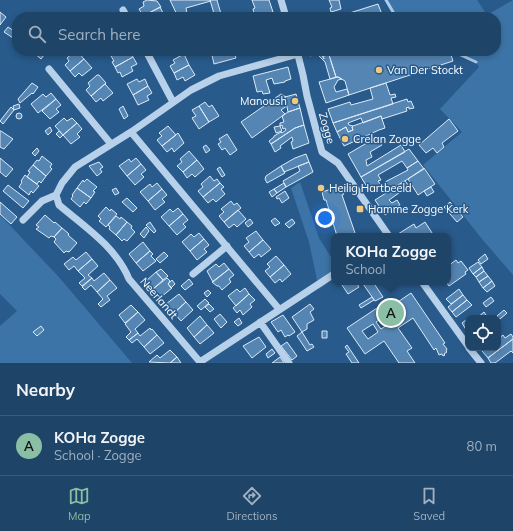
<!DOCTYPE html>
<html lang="en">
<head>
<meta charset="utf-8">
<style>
  :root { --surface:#1e4468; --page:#264b6e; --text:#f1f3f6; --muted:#a1b0c0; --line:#3c5c7c; --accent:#8abfa5 }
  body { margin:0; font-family:Mulish,sans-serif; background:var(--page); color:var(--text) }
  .controls { position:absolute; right:12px; bottom:12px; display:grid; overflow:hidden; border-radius:8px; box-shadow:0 2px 6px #0003 }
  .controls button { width:36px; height:36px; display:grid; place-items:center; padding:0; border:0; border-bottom:1px solid var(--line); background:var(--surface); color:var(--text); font:20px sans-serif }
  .you { position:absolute; left:325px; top:218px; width:14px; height:14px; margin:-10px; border:3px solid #fff; border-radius:50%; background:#1a73e8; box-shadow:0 0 0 6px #1a73e833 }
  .badge { display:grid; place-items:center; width:26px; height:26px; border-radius:50%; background:var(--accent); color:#111; font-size:13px; font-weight:700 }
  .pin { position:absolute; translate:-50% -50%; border:2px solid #fff; box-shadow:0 1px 4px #0006 }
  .popup { position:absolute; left:331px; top:233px; width:120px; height:52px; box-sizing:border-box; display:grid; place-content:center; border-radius:8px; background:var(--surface); filter:drop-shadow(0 1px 3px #0005); font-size:13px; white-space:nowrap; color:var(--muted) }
  .popup b { font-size:15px; color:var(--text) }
  .popup::after { content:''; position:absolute; left:50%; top:100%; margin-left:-8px; border:8px solid transparent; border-top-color:var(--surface) }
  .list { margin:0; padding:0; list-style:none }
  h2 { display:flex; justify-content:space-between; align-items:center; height:52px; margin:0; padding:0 16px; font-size:17px }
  h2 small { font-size:13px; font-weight:400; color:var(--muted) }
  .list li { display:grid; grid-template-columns:26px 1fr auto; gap:12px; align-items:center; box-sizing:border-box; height:60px; padding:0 16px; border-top:1px solid var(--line) }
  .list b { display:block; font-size:15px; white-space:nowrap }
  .list p { margin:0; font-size:13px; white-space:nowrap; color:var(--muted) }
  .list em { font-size:13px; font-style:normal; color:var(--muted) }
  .icon { flex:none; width:22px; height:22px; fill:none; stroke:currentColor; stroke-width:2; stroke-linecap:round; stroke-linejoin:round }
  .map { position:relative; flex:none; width:513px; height:363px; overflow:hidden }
  .search { position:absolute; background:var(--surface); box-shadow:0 2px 6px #0003; left:12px; right:12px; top:12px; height:44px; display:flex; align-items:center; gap:10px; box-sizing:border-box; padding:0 14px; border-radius:16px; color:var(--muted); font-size:15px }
  .sheet { height:112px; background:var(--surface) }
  nav { display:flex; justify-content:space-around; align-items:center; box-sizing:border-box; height:56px; border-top:1px solid var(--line); background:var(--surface); font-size:11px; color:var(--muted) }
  nav a { display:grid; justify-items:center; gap:2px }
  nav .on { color:var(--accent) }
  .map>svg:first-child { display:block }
  .green { fill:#3d74a7 }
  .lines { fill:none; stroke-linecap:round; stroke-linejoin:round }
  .stream { stroke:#abccea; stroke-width:3 }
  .building { fill:#5585b3; stroke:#dbeaf7; fill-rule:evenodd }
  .minor { stroke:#b7d1ea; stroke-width:7 }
  .poi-dot { fill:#f1c87d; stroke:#285a8b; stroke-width:1.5 }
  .labels { text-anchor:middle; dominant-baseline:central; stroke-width:3; stroke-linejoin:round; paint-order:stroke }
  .poi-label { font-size:11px; fill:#fff; stroke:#285a8b; text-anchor:start }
  .street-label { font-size:11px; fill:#fff; stroke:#285a8b }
</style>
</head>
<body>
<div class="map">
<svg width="513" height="363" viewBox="0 0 513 363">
  <rect width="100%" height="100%" fill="#285a8b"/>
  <path class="green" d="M385 0H477L487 15 513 0V275L482 239 423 165 462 132 440 109 479 67 476 62 452 51H496V17H395Z
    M300 182 319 238 334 262V278L319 289 309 242 291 188Z
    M0 215 58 276 132 363H0V326L17 311 0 294Z"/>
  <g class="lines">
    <path class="stream" d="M386 0 396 17
      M452 51 476 62"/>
  </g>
  <path class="building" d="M147 0 157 1 161 7 143 16 139 9 144 6 143 2Z
    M170 0H210L211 1 186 8 187 13 185 14 186 17H178Z
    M210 0H217L221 14H218L219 17H215Z
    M252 0H269L273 12 255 17 253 9 255 8Z
    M329 0H339L341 9 331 12 330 8 332 7Z
    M378 4 383 17H337Z
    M160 7 165 17H143V16Z
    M0 12 6 17 0 25Z
    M273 12 274 17H255Z
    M8 27 17 33 13 38 4 32Z
    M32 51H47L41 59Z
    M75 51H77L84 59 70 71 65 65 69 61 67 58Z
    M120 51H123L124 53 130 51 133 57 115 67 112 62 114 61 111 56Z
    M211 51H234L236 58 214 64Z
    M309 51H326L310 56Z
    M326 51H447L450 52 453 61 349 95 345 81 338 77H336L329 55 323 56 324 59 321 53Z
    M184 54 189 65 174 73 170 66 175 63 173 60Z
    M322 55 324 59 323 56 329 55 336 77 330 79 325 62 319 56Z
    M133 57 137 64 131 67 133 71 122 77 120 72 118 73 115 67Z
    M84 59 92 68 82 76 79 73 75 77 70 71Z
    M189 65 195 75 185 81 183 77 177 80 174 73Z
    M288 67 291 79 285 81V82L274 84 272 78 266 80 270 93 263 94 262 91 257 92 253 76Z
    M97 75H99L106 83 91 96 86 90 90 86 88 83Z
    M338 77 342 79 338 80 334 87 336 92 347 89 349 95 326 103 319 82Z
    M137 79 139 82 145 79 148 86 133 95 127 84Z
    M32 83 38 87 33 94 32 93 20 103 18 99Z
    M386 83 390 95 395 94 396 97 391 98 393 104 333 123 328 109 350 102 351 105 373 99 370 88Z
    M105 84 113 93 103 101 101 98 96 102 91 96Z
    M148 86 152 93 147 96 149 100 138 105 133 95Z
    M51 93 56 99 38 113 31 104 43 94 46 97Z
    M281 94 286 97H285L287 106 281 110 285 114 252 138 241 122Z
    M296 94 300 108 288 112 285 97Z
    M56 99 61 105 56 109 59 112 50 119 42 111Z
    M407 99 408 102 411 101 414 108 409 109V107L406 108 407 111 382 119 381 116 363 123 361 118 348 123 349 125 353 126 352 127 353 130 348 132 346 127 337 132 333 123Z
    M205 102 209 107 212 105 219 116 209 122 199 106Z
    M19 104 20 108 14 110 13 106Z
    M123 106 128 116 124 119 119 109Z
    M199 106 209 122 199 129 192 118 196 116 192 110Z
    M11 107 14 110 3 124 0 121Z
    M300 108 304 125 295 128 271 144 269 141 274 137V136L281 132 282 133 286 130 285 128 283 129 282 125 280 126V123L284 122 282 116 288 112Z
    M16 116a3 3 0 1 1 6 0a3 3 0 1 1-6 0Z
    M381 116 385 128 379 130 344 146 337 132 346 127 348 132 353 130 352 127 353 126Z
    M64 118 67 121 72 118 77 123 63 135 55 126Z
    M449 119 458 131 442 143 444 147 437 153 433 148 426 153 419 145Z
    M77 123 82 129 77 134 80 137 71 144 63 135Z
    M304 125 309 143 293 149 291 142 293 141 292 137 280 146 281 148 275 152 271 144 295 128Z
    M168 126 176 135 162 146 157 140 162 136 159 133Z
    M280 126 282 131 276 133 274 127Z
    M50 127 52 131 48 135 45 131Z
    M0 131H1L13 139 4 149 0 147Z
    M59 131 63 135 60 138 56 134Z
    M178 133 184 143 174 152 172 148 167 152 162 146Z
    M227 134 237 150 230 155 225 148 222 150 218 144 221 142 219 139Z
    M377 137 382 145 370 152 372 157 366 160 367 166 401 145 405 152 361 177 348 154Z
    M206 145 210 150 206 153 203 147Z
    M37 148 39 151 35 156 32 153Z
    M409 149 418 161 407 168 402 161 378 175 381 180 378 181 381 185 370 192 361 177Z
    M189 151 197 160 183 172 177 166 182 162 180 159Z
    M306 154 309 162 284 172 281 166 295 158Z
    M42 156 52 164 50 167 52 169 46 176 33 165 37 160 39 161Z
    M0 158 13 169 6 177 0 172Z
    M136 158 141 164 127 176 119 166 129 159 131 162Z
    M197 160 204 169 195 177 192 174 187 178 183 172Z
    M418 161 424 169 390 190 385 182 408 170 407 168Z
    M99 162 103 167 100 169 102 172 97 176 89 166Z
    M309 162 313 172 286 187 283 181 300 171 298 166Z
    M141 164 146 170 141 174 144 177 135 185 127 176Z
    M33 165 46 176 41 183 39 181 37 184 27 177 30 172 28 171Z
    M281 166 285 173 267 183 265 179 266 176Z
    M220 167 225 175 222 177 217 169Z
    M424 168 435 184 418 195 408 179Z
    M25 175 39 186 33 193 31 191 29 195 19 187 22 182 21 181Z
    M210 176 214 181 217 179 220 183 203 197 198 191 203 187 201 184Z
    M87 179 97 187 93 191 95 192 91 198 77 188 83 180 84 182Z
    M405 181 409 186 389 200 392 203 397 200 400 205 385 215 375 200Z
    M157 183 162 189 148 201 140 192 150 184 152 187Z
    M220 183 224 187 221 189 225 194 216 202 213 199 208 203 203 197Z
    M284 183 286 187 277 193 274 189Z
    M8 185 29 201 23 208 3 191Z
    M341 186 344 194 342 195 355 233 353 236H337L326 200H324L322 192Z
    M431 187 434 192 427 196 424 191Z
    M77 188 91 198 86 204 84 202 80 207 71 199 73 196 72 195Z
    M116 188 119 193 115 195 112 190Z
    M162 189 167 195 162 199 165 202 155 210 148 201Z
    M274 189 277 193 272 197 269 192Z
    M285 191 289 198 282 203 279 198 277 199 276 197Z
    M127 198 137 208 133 212 122 202Z
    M231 201 234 205 237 203 241 208 224 222 219 216 224 212 221 209Z
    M0 202 17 217 11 224 0 214Z
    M450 202 463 217 457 222 444 207Z
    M106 207 110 211 111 209 117 214 106 227 99 221 101 219 98 216Z
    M178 208 183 214 169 226 161 217 170 209 173 212Z
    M238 210 246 219 237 227 234 224 229 228 224 222Z
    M183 214 188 220 183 224 186 227 177 235 169 226Z
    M45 215 54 223 55 222 62 228 54 237 51 236 49 238 36 229 39 227 36 225Z
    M116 216 120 219 121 217 127 222 116 235 109 229 110 227 108 225Z
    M275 218 280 223 275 226 271 221Z
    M250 219 253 223 248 227 245 223Z
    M292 219 295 223 289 228 285 224Z
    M127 222 132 226 131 228 135 232 127 241 124 239 122 241 116 235Z
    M150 222 156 231 154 233 146 225Z
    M425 222 434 236H398V234L414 224 416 228Z
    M146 227 149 231 144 238 140 234Z
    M62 228 69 234 68 235 77 243 69 252 66 251 64 253 54 242 56 239 54 237Z
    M256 231 263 240 249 252 244 246 249 242 246 238Z
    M199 233 204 239 190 251 182 242 191 234 194 237Z
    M204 239 209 245 204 249 207 252 197 260 190 251Z
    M263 240 271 249 261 257 259 254 254 258 249 252Z
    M143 242 150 251 136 263 129 254Z
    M150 251 153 254 151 256 156 261 143 271 136 263Z
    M86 252 92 259 78 271 74 266 69 270 64 264 73 257 76 260Z
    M164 252 168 256 160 263 156 259Z
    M485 254 488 259 481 264 478 260Z
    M276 256 284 265 270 277 265 271 270 267 267 264Z
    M92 259 98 266 88 275 92 278 82 286 79 283 85 278 78 271Z
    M456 260 458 263 461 261 468 270 465 272 466 274 449 286 446 282H448V266Z
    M478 262 482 267 473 274 469 268Z
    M224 263 229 269 213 282 207 271 216 264 219 267Z
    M284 265 291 274 282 282 280 279 275 283 270 277Z
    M482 267 484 271 476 277 473 274Z
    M161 269 168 276 163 280 156 272Z
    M229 269 234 275 229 279 231 282 222 290 219 286H217L212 282Z
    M484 271 488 276 479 282 476 277Z
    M156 272 163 280 153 289 146 281Z
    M104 273 110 280 97 292 91 285 85 290 82 287 92 278 94 281Z
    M488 276 492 281 483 288 479 282Z
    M167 278 170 281 168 284 172 288 161 297 153 289Z
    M189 279 193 284 185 290 181 286Z
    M110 280 117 288 107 296 110 300 101 307 98 304 103 299 97 292Z
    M172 280 175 284 171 288 168 284Z
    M492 281 495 286 487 292 483 288Z
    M340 282H356L359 287 348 294Z
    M366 282H373L383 297 375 301 363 284Z
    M245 288 249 294 236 306 228 296 237 289 240 292Z
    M459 289 463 295 451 304 446 299Z
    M208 290 211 293 207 297 204 293Z
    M411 293 445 343 443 344 447 349 446 351 447 352 444 354 445 355 443 356 442 354 439 355 436 348 434 350 413 318 398 328 412 348 407 351 415 363H399L384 341 365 354 347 328 377 308 378 310 386 304 389 308ZM385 316 390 323 381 329 376 322ZM373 324 378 332 368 339 362 331Z
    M179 294 186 302 174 313 166 304Z
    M249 294 255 300 250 304 252 307 243 315 240 310 237 313 233 308Z
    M463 295 467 300 452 312 448 307Z
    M372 297 374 300 361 308 359 305Z
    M491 297 494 301 486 307 483 303Z
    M205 299 209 303 201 310 197 306Z
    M467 300 472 305 456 317 452 312Z
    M186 302 193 310 181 321 174 313Z
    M209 304 214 309 210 312 205 307Z
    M310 304 314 309 310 312 314 320 307 324V329L302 332 292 317Z
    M131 305 138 312 125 323 119 315Z
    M504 310 507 313 500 319 497 316Z
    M138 312 145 320 135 329 138 333 129 340 126 337 131 332 125 324Z
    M484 312 488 318H477Z
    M220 314 227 322 221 328 214 319Z
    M283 315 295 332 289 336 288 335 285 337 281 330 278 332 271 322Z
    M200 316 207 325 194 337 187 328Z
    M470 317 471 318H468V333L462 323Z
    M239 318 242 323 238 326 234 322Z
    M207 325 214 333 200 344 194 337Z
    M41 326 44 330 37 336 33 332Z
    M150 328 151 330 152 329 157 335 144 347 137 339 132 343 129 340 138 333 140 336Z
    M322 331H327V338H322Z
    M302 332 310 345 312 344 314 347 307 351 297 336Z
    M511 334 513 337V339L488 358 482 351 486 348H498V339L503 335 505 338Z
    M157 335 164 343 150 354 144 347Z
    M259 337 266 347 252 358 243 346Z
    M513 339V353L511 351 495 363H491L488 358Z
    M287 342 297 356 292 360 281 346Z
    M347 345 359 363H352L346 354 349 352 345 347Z
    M272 349 275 353 268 358 266 354Z
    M170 350 177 357 170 363 149 362 157 355 160 358Z
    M177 357 181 363H170Z
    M280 357 284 363H272Z"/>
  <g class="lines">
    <path class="minor" d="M281 0 286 17
      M123 10 127 17
      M146 51 173 102
      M297 51 303 75 307 96 322 152 338 163 389 236
      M298 54 219 76 191 90 131 132 75 167 62 183 56 195 59 205C84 226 116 247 129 279L200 362 334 274
      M49 69 111 144
      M131 132 279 309
      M23 220 42 201 56 195
      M193 274 227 246
      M422 282 468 346
      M260 322 289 363
      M469 348 481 363"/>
  </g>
  <g class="poi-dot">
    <circle cx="379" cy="70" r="4"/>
    <circle cx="295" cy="101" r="4"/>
    <circle cx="345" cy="139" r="4"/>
    <circle cx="321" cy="188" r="4"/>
    <rect x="356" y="205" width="8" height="8" rx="2"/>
  </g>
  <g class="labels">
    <g class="poi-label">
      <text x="387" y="70">Van Der Stockt</text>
      <text x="287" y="101" text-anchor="end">Manoush</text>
      <text x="353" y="139">Crelan Zogge</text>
      <text x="329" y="188">Heilig Hartbeeld</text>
      <text x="368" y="209">Hamme Zogge Kerk</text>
    </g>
    <g class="street-label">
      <text transform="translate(327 128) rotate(74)">Zogge</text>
      <text transform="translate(159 298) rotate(49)">Neerlandt</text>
    </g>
  </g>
</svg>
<div class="controls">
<button><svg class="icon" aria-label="locate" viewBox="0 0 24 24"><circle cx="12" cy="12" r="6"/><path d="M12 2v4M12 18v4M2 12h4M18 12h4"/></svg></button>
</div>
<div class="you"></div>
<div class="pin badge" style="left:391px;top:313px">A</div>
<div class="popup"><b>KOHa Zogge</b>School</div>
<div class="search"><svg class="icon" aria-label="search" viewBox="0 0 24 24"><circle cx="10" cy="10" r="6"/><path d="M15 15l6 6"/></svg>Search here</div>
</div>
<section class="sheet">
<h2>Nearby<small></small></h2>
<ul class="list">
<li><span class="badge">A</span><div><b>KOHa Zogge</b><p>School · Zogge</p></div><em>80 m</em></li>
</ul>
</section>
<nav>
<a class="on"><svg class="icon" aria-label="map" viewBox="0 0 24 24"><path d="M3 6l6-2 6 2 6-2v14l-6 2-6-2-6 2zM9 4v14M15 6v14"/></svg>Map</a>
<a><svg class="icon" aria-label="directions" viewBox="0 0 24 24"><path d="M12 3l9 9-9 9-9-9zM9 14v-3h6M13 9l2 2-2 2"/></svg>Directions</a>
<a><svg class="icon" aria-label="saved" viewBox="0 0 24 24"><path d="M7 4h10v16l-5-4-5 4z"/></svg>Saved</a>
</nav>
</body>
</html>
